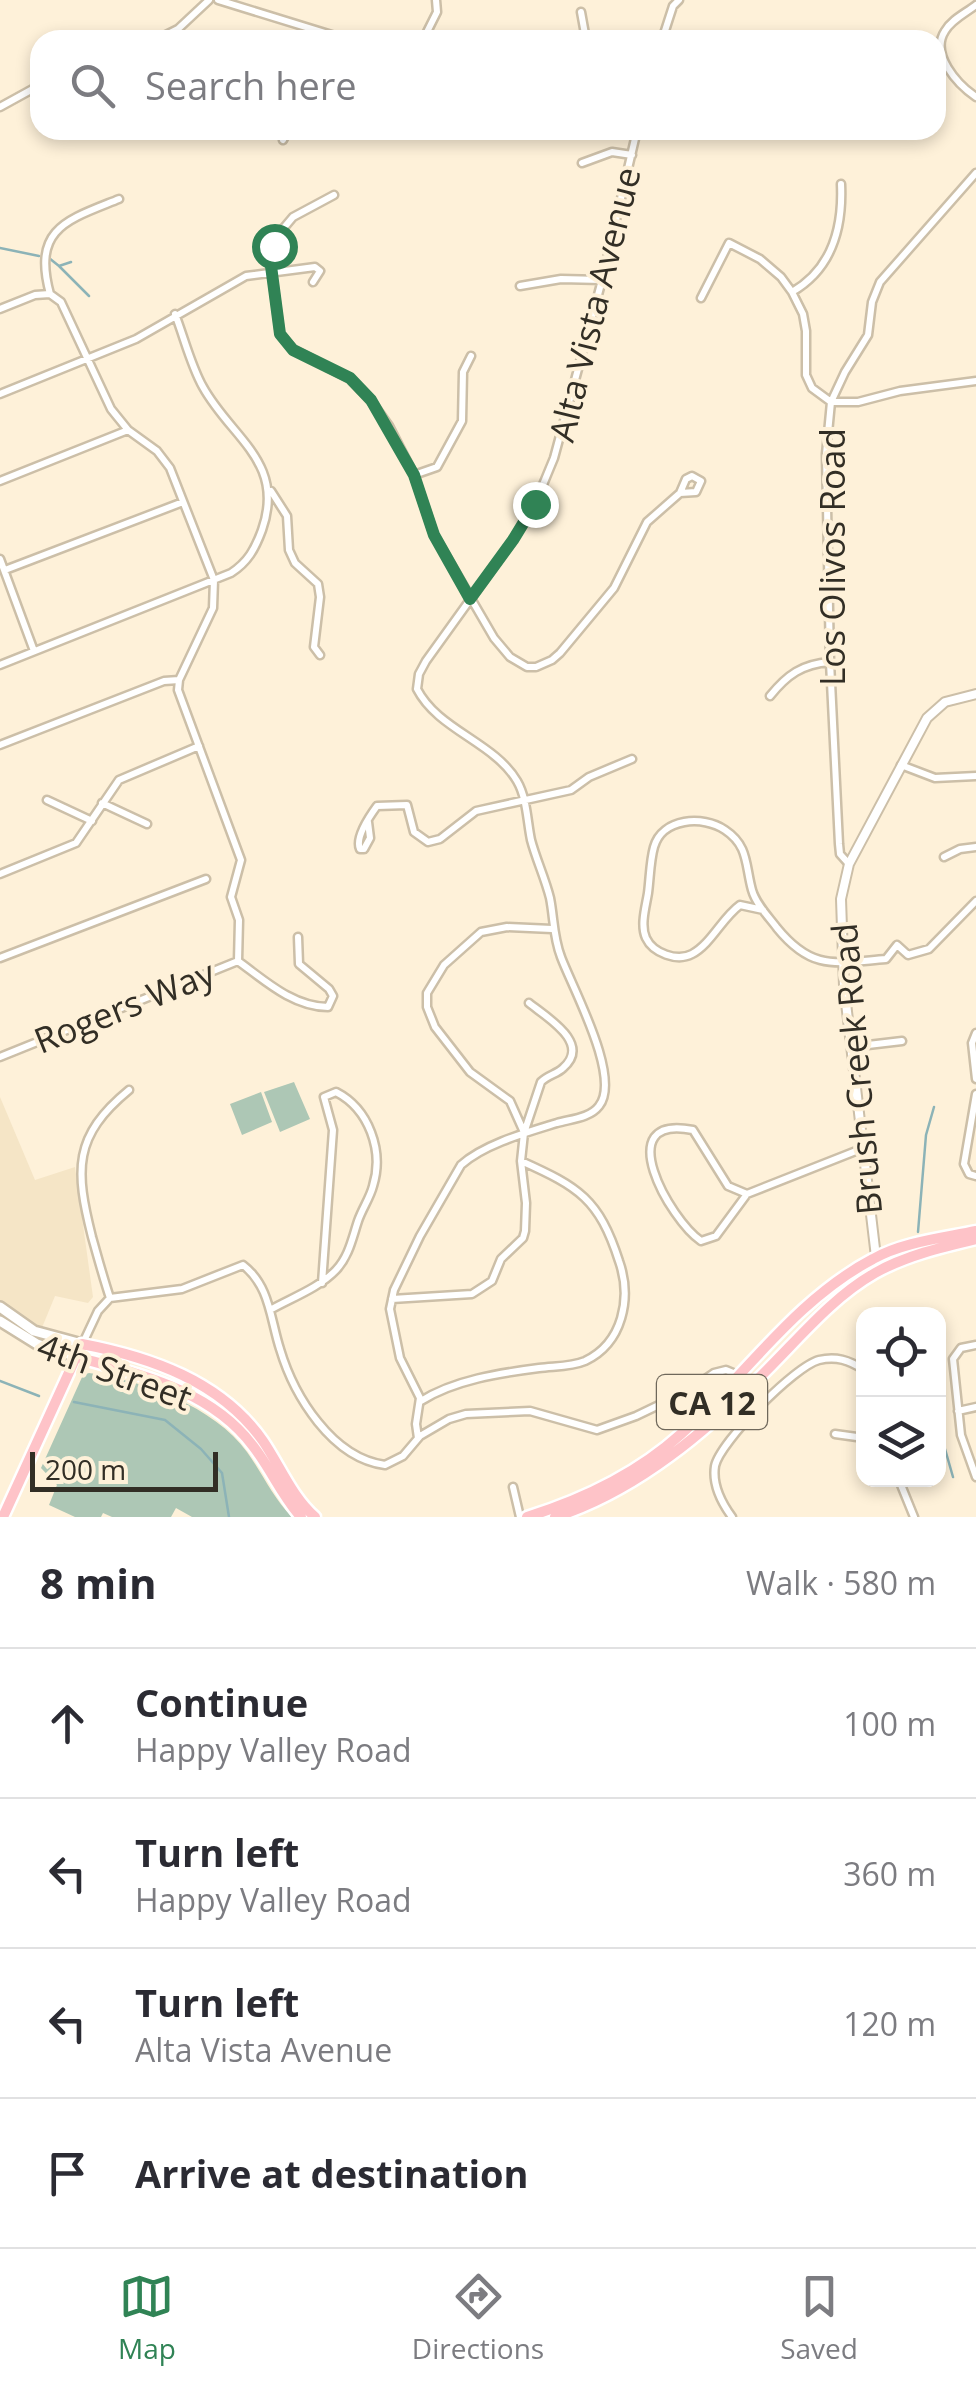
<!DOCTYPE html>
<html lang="en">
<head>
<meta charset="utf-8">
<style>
  :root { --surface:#fff; --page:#f7f7f7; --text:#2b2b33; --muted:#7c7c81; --line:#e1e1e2; --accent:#308355 }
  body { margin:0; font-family:"Open Sans",sans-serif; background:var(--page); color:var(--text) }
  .controls { position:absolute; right:30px; bottom:30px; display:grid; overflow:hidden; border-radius:20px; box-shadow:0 5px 15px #0003 }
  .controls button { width:90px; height:90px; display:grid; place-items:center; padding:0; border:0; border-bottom:2px solid var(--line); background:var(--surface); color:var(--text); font:50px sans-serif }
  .scale { position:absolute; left:30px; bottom:25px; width:188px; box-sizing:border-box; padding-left:10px; border:5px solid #322e25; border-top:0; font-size:28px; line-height:35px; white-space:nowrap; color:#322e25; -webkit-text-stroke:8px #fef1d9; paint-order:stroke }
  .stop { position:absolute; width:30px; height:30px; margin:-22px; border:8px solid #308355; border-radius:50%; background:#fff }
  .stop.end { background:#308355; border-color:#fff; box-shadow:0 2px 10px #0008 }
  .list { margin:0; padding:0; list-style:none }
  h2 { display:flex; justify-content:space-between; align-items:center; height:130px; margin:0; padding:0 40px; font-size:42px }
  h2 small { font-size:32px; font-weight:400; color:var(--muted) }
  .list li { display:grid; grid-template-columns:65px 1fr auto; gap:30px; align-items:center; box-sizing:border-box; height:150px; padding:0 40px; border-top:2px solid var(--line) }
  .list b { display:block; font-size:38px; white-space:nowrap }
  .list p { margin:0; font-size:32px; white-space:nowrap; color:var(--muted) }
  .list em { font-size:32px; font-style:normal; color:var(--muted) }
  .icon { flex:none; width:55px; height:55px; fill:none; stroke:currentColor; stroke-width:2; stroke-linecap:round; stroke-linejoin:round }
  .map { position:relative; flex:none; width:976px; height:1517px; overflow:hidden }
  .search { position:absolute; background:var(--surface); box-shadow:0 5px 15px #0003; left:30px; right:30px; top:30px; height:110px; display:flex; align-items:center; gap:25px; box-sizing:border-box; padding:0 35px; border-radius:30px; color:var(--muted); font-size:38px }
  .sheet { height:730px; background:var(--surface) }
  nav { display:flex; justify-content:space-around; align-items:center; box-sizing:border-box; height:140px; border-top:2px solid var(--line); background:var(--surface); font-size:28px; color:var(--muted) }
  nav a { display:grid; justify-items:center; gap:5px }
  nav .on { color:var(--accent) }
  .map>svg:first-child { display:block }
  .built { fill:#f5e5c6 }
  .green { fill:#adc7b5 }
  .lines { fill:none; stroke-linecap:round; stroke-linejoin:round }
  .stream { stroke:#8cb3b7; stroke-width:2.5 }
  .minor-casing { stroke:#ccbfa8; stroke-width:11 }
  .tertiary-casing { stroke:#ccbfa8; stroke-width:12 }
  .secondary-casing { stroke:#ccbfa8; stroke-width:14 }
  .primary-casing { stroke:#fff; stroke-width:15 }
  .minor { stroke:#fff; stroke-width:6 }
  .tertiary { stroke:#fff; stroke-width:8 }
  .secondary { stroke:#fff; stroke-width:9 }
  .primary { stroke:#fec3c8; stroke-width:10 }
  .route { stroke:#308355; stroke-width:12 }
  .labels { text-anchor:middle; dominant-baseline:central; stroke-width:8; stroke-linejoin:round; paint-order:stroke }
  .shield { fill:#fef1d9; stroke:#6f685b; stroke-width:2.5 }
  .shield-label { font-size:32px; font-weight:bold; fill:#322e25 }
  .street-label { font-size:35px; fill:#322e25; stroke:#fef1d9 }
</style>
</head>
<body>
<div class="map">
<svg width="976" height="1517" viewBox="0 0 976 1517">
  <rect width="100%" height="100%" fill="#fef1d9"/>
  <path class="built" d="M0 1097 35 1180 75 1167 93 1297 88 1303 55 1296 41 1330 0 1302Z"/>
  <path class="green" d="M294 1082 310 1119 280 1132 264 1092Z
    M261 1092 272 1122 242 1135 230 1104Z
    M89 1373C142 1380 215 1407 247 1452 263 1474 273 1498 292 1517H192L176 1508 171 1517H112L103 1513 101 1517H75L49 1505 57 1485 41 1468 83 1375Z"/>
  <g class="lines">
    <path class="stream" d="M0 248 39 256
      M49 258 59 266 71 262
      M59 266 89 296
      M918 1232 926 1135 934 1107
      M0 1381 39 1396
      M74 1402 165 1420 201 1449 222 1473 229 1517
      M938 1410 941 1435 953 1477"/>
    <defs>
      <path id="minor" d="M218 0 348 40
        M976 5C966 13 952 19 945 31 930 54 957 84 976 97
        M581 12 585 34 589 40
        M156 40 178 29 209 0
        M423 40 437 12 436 0
        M662 40 673 6 679 0
        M738 40 759 37
        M0 107 40 85
        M418 130V131
        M283 140 288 130
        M582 163 612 152 632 155
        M334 195 293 217 277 236 271 266 280 334 293 349 350 379 371 401 389 426 414 475 434 535 494 638 510 657 527 667H536L552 660 560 653 614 588 647 522 680 493 686 479 692 476 701 481 696 492 680 493
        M520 286 561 279 602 280
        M792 292C832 269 843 227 841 184
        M50 294C32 228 67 220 119 199
        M701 298 729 243 760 259 781 277 792 292 803 314 806 331V375L812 388 831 402H858L900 391 976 381
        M0 309 35 295 50 294 61 302 111 409 128 430 157 451 170 468 214 580 213 608 179 680 178 690 241 860 231 897 239 920 238 961
        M0 394 136 339 246 276 315 267 320 271 313 282
        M414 475 437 467 462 421 463 372 471 356
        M0 481 128 430
        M271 491 287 516 289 550 295 563 318 584 320 597 314 647 320 655
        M0 559 34 651
        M5 570 183 502
        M0 665 231 573C248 562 255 549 262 530 286 462 231 438 203 387 191 366 184 337 175 314
        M770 696C787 675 802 664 830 662
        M0 745 164 681 179 680
        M901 765 935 778 976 776
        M47 800 92 821
        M102 803 147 824
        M368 822 370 838 364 849H360C355 838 369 817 377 806L407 805 414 832 428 842 440 839 476 811 571 790 589 777 632 759
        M944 857 960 849 976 847
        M849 864 840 854 839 844 830 662 826 454 831 402 845 372 868 335 872 302 880 282 976 173
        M0 874 76 843 119 780 199 746
        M763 910 740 905C722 918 711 944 692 954 677 962 653 953 646 938 640 925 646 906 648 893 650 878 650 861 654 847 662 818 703 815 725 830 749 846 745 865 752 890 756 904 768 916 777 928 812 971 835 963 886 959L897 945 908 955 929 949 976 901
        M0 958 206 879
        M238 961C264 980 293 1007 328 1007L333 996 329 989 299 964 298 937
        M976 1033 972 1043 976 1079
        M851 1047 902 1041
        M0 1057 238 961
        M976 1094 964 1164 969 1174 976 1176
        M523 1130 510 1101 470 1072 435 1027 427 1007V993L444 965 481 932 507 927 552 929
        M747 1194 728 1186 693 1130C609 1113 670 1220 701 1241L716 1236 747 1194 861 1149
        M110 1298C103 1277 98 1258 92 1237 75 1170 73 1136 129 1090
        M392 1299 472 1294 492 1281 501 1259 523 1238 525 1231 526 1203 521 1161
        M270 1310C291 1298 319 1288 336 1270 349 1256 352 1239 358 1221 362 1209 370 1198 373 1186 384 1151 369 1109 336 1092L324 1097 333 1130 322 1283
        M83 1343 98 1311 110 1298 182 1289 243 1265C270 1286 270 1318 280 1349 294 1396 332 1458 385 1465L403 1456 420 1436 449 1419 466 1414 530 1411 597 1430 636 1416 688 1391 714 1373 726 1370 738 1375
        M976 1345 961 1348 953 1359 961 1435 976 1477
        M421 1401C454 1380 500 1373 539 1368 554 1366 571 1367 585 1361 623 1343 632 1298 619 1261 599 1199 579 1187 521 1161L524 1133 541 1082C548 1075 557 1074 563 1068 592 1043 546 1017 529 1003
        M958 1411 976 1407
        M835 1434 864 1438
        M418 1438 416 1424 420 1398 400 1358 390 1309 394 1290 420 1236 461 1165C484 1144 528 1132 557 1123 571 1119 590 1118 599 1106 622 1078 572 987 561 957 553 936 554 918 550 898 545 878 536 859 531 840 527 821 527 798 517 781 494 742 438 730 417 689L419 674 426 661 513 540 535 504 554 458 602 280 637 130
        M899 1480 914 1517
        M513 1487 520 1517
        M732 1517C721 1502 712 1485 715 1466 720 1442 795 1366 819 1360 836 1356 849 1360 864 1370"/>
      <path id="tertiary" d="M876 1257 844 986 841 899 849 864 927 718 945 702 976 694"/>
      <path id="secondary" d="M0 1307 34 1331 82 1344
        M0 1321 37 1344 77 1357"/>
      <path id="primary" d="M77 1357C141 1375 211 1390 253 1446 271 1469 282 1496 301 1517
        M3 1517 82 1344C150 1357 221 1381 263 1441 280 1466 292 1497 315 1517
        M527 1517C581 1500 638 1473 681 1434 745 1376 795 1300 873 1259 903 1242 943 1238 976 1231
        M555 1517C637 1491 708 1430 767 1370 801 1336 833 1297 875 1273 905 1256 942 1247 976 1239"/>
    </defs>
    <use href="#minor" class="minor-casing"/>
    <use href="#tertiary" class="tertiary-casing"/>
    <use href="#secondary" class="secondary-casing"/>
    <use href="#primary" class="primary-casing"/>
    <use href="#minor" class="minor"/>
    <use href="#tertiary" class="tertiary"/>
    <use href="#secondary" class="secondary"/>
    <use href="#primary" class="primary"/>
  </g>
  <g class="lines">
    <path class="route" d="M274 246 271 266 280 334 293 350 350 378 371 400 414 475 434 535 470 599 513 540 535 504"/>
  </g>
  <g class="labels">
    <rect class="shield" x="657" y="1375" width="110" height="54" rx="8"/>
    <g class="shield-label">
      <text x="712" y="1402">CA 12</text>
    </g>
    <g class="street-label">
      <text transform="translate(594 304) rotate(-76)">Alta Vista Avenue</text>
      <text transform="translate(831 557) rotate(-90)">Los Olivos Road</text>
      <text transform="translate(124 1006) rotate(-22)">Rogers Way</text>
      <text transform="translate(856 1069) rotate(-95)">Brush Creek Road</text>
      <text transform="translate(115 1371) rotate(20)">4th Street</text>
    </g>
  </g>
</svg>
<div class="controls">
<button><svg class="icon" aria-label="locate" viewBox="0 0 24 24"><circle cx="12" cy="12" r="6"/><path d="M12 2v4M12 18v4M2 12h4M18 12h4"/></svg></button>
<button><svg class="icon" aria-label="layers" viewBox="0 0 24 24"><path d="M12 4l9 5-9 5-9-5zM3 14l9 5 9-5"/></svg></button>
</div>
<div class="scale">200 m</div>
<div class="stop" style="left:274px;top:246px"></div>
<div class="stop end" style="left:535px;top:504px"></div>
<div class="search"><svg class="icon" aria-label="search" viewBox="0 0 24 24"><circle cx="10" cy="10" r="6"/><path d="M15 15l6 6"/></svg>Search here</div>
</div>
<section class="sheet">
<h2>8 min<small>Walk · 580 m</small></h2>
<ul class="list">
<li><svg class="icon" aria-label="ahead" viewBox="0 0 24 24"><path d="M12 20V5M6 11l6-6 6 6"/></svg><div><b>Continue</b><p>Happy Valley Road</p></div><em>100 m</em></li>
<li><svg class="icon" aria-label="left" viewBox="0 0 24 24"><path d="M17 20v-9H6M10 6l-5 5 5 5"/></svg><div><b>Turn left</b><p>Happy Valley Road</p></div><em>360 m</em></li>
<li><svg class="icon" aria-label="left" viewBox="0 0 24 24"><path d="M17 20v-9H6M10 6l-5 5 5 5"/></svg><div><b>Turn left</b><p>Alta Vista Avenue</p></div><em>120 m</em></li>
<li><svg class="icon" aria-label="arrive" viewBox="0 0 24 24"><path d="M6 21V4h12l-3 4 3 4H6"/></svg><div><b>Arrive at destination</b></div></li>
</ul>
</section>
<nav>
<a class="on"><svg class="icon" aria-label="map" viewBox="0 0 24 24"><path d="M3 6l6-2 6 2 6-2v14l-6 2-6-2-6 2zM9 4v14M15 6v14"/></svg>Map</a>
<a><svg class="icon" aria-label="directions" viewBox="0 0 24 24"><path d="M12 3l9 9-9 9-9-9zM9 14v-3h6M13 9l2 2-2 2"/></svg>Directions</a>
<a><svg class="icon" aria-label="saved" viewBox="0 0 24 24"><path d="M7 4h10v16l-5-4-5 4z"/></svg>Saved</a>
</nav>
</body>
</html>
